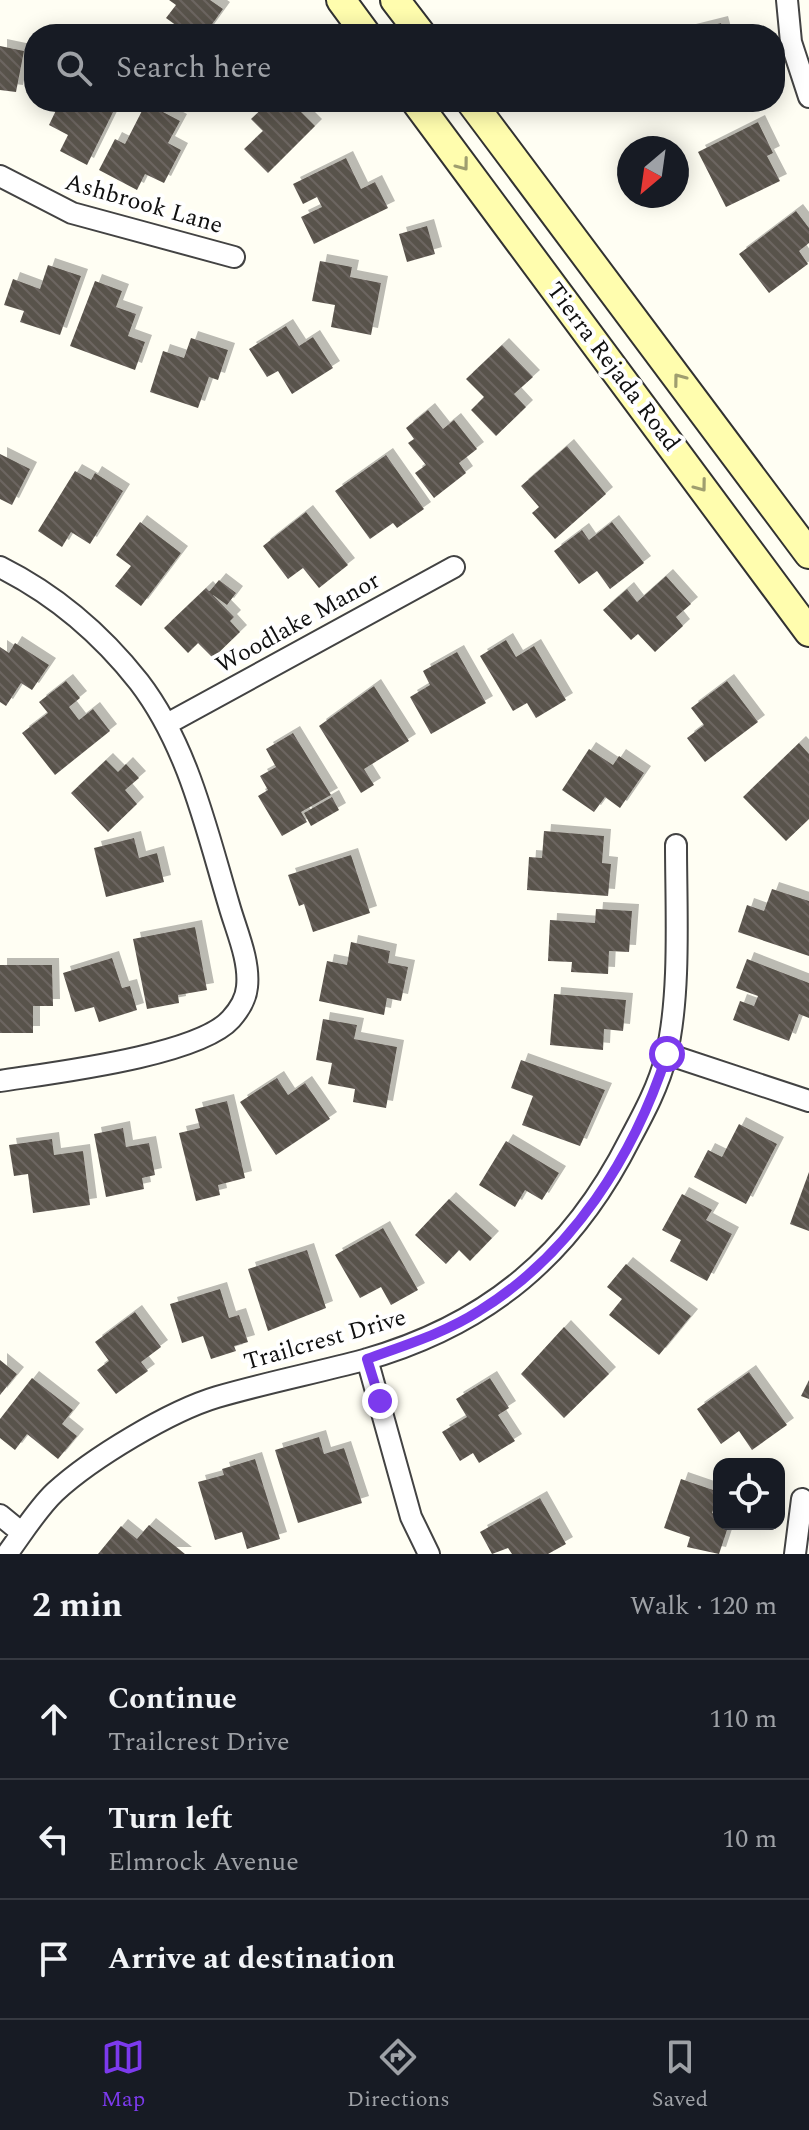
<!DOCTYPE html>
<html lang="en">
<head>
<meta charset="utf-8">
<style>
  :root { --surface:#171b24; --page:#20242c; --text:#f1f3f6; --muted:#9ea1a6; --line:#363941; --accent:#7c3aed }
  body { margin:0; font-family:Spectral,serif; background:var(--page); color:var(--text) }
  .controls { position:absolute; right:24px; bottom:24px; display:grid; overflow:hidden; border-radius:16px; box-shadow:0 4px 20px #0003 }
  .controls button { width:72px; height:72px; display:grid; place-items:center; padding:0; border:0; border-bottom:2px solid var(--line); background:var(--surface); color:var(--text); font:40px sans-serif }
  .compass { position:absolute; left:617px; top:136px; width:72px; height:72px; border-radius:50%; background:var(--surface); box-shadow:0 4px 20px #0003; rotate:209deg }
  .stop { position:absolute; width:24px; height:24px; margin:-18px; border:6px solid #7c3aed; border-radius:50%; background:#fff }
  .stop.end { background:#7c3aed; border-color:#fff; box-shadow:0 2px 8px #0008 }
  .list { margin:0; padding:0; list-style:none }
  h2 { display:flex; justify-content:space-between; align-items:center; height:104px; margin:0; padding:0 32px; font-size:34px }
  h2 small { font-size:26px; font-weight:400; color:var(--muted) }
  .list li { display:grid; grid-template-columns:52px 1fr auto; gap:24px; align-items:center; box-sizing:border-box; height:120px; padding:0 32px; border-top:2px solid var(--line) }
  .list b { display:block; font-size:30px; white-space:nowrap }
  .list p { margin:0; font-size:26px; white-space:nowrap; color:var(--muted) }
  .list em { font-size:26px; font-style:normal; color:var(--muted) }
  .icon { flex:none; width:44px; height:44px; fill:none; stroke:currentColor; stroke-width:2; stroke-linecap:round; stroke-linejoin:round }
  .map { position:relative; flex:none; width:809px; height:1554px; overflow:hidden }
  .search { position:absolute; background:var(--surface); box-shadow:0 4px 20px #0003; left:24px; right:24px; top:24px; height:88px; display:flex; align-items:center; gap:20px; box-sizing:border-box; padding:0 28px; border-radius:32px; color:var(--muted); font-size:30px }
  .sheet { height:464px; background:var(--surface) }
  nav { display:flex; justify-content:space-around; align-items:center; box-sizing:border-box; height:112px; border-top:2px solid var(--line); background:var(--surface); font-size:22px; color:var(--muted) }
  nav a { display:grid; justify-items:center; gap:4px }
  nav .on { color:var(--accent) }
  .map>svg:first-child { display:block }
  .building { fill:url(#building-back-hatch); filter:url(#shadow) }
  .lines { fill:none; stroke-linecap:round; stroke-linejoin:round }
  .minor-casing { stroke:#434343; stroke-width:24 }
  .secondary-casing { stroke:#323232; stroke-width:32 }
  .minor { stroke:#fff; stroke-width:20 }
  .secondary { stroke:#fffdae; stroke-width:28 }
  .oneway { stroke:#9f9e6f }
  .route { stroke:#7c3aed; stroke-width:10 }
  .labels { text-anchor:middle; dominant-baseline:central; stroke-width:8; stroke-linejoin:round; paint-order:stroke }
  .street-label { font-size:24px; fill:#101010; stroke:#fff }
</style>
</head>
<body>
<div class="map">
<svg width="809" height="1554" viewBox="0 0 809 1554">
  <defs>
    <pattern id="building-back-hatch" width="6" height="6" patternUnits="userSpaceOnUse" patternTransform="scale(2)"><rect width="6" height="6" fill="#59524c"/><path d="M-1 5l2 2M0 0l6 6M5-1l2 2" fill="none" stroke="#6c6661"/></pattern>
    <filter id="shadow"><feDropShadow dx="7" dy="-7" stdDeviation="0" flood-color="#0004"/></filter>
  </defs>
  <rect width="100%" height="100%" fill="#fffef3"/>
  <path class="building" d="M169 0H210L223 9 205 34H188L166 18 176 5Z
    M721 23 724 34H681V33Z
    M0 46 24 51 16 92 0 90Z
    M60 102H118L87 165 60 151 68 135 49 125Z
    M269 102H291L315 126 268 173 244 149 263 131 251 119Z
    M146 103 180 121 168 143 181 150 164 183 145 174 137 190 99 170 115 139 125 144Z
    M758 122 773 153 767 156 780 181 726 207 698 152Z
    M346 158 361 189 375 182 388 208 314 244 301 217 322 207 317 197 303 204 293 184Z
    M796 211 809 228V243L799 251 808 264 769 293 739 254Z
    M427 226 435 254 407 262 399 234Z
    M320 261 352 267 350 277 381 283 371 335 331 327 335 305 312 301Z
    M48 265 81 276 60 335 20 322 24 311 4 305 13 279 40 289Z
    M95 281 122 291 116 307 136 314 128 336 145 342 135 370 70 346Z
    M286 326 299 346 313 337 333 368 292 394 278 371 267 377 249 349Z
    M191 338 228 350 218 380 209 377 198 408 150 392 163 351 184 358Z
    M502 345 533 377 514 394 526 407 496 436 471 410 484 397 466 379Z
    M428 410 443 429 454 420 477 449 459 463 466 473 434 498 415 473 426 465 408 443 414 439 406 428Z
    M567 446 606 494 555 539 532 513 539 507 521 486Z
    M0 454 30 469 12 505 0 499Z
    M386 455 424 509 397 528 393 523 370 539 335 491Z
    M75 471 91 480 95 473 123 491 90 544 71 532 62 547 38 531Z
    M306 512 348 565 319 588 303 568 288 579 263 546Z
    M140 522 181 553 141 606 115 586 131 566 116 555Z
    M612 522 644 563 610 589 597 571 579 584 554 551 582 530 589 540Z
    M666 576 691 604 676 617 683 626 655 652 638 634 631 640 603 610 627 589 637 602Z
    M219 580 236 593 227 605 209 592Z
    M206 588 234 617 230 621 240 632 213 658 198 643 188 653 164 628Z
    M506 640 516 657 534 646 566 700 536 718 527 703 513 711 480 656Z
    M15 643 49 665 32 690 21 683 6 706 0 702V647L9 653Z
    M457 652 486 703 431 734 410 697 430 685 423 671Z
    M66 681 80 698 69 707 79 720 93 709 110 731 55 775 22 733 48 713 39 702Z
    M727 681 758 722 705 762 687 738 704 725 691 708Z
    M374 686 409 741 364 769 374 785 361 793 319 726Z
    M293 733 331 795 301 812 307 822 282 836 258 796 268 790 260 776 276 767 266 749Z
    M799 743 809 754V819L786 841 743 797Z
    M589 749 613 765 619 756 644 773 620 808 605 797 594 812 562 790Z
    M106 760 118 772 126 764 139 778 125 790 137 804 108 832 71 793Z
    M332 797 339 810 311 826 304 813Z
    M544 831 604 836 602 863 611 864 608 896 527 890 529 857 542 858Z
    M134 838 139 858 157 853 164 882 106 897 94 848Z
    M351 855 370 913 313 932 304 904 299 906 288 875Z
    M772 889 809 901V956L738 932 747 905 764 911Z
    M596 909 632 911 629 952 609 951 608 974 571 972 572 962 548 961 550 920 595 923Z
    M195 927 207 990 178 995 179 1003 147 1009 133 939Z
    M351 942 390 951 388 963 408 967 401 1001 387 998 384 1015 319 1001 327 961 347 965Z
    M112 958 122 988 130 986 137 1010 99 1022 94 1007 75 1012 63 973Z
    M747 959 809 983V1018L799 1014 789 1041 733 1020 740 1001 754 1006 758 996 736 988Z
    M0 965H52L53 1006H33V1033H0Z
    M554 994 626 1000 623 1031 604 1029 603 1050 550 1045Z
    M323 1019 357 1025 354 1039 397 1047 386 1108 353 1102 355 1089 328 1084 332 1063 316 1060Z
    M521 1060 605 1090 580 1146 522 1125 533 1096 511 1088Z
    M277 1078 288 1095 305 1083 330 1119 276 1155 240 1102Z
    M227 1101 245 1178 218 1185 220 1195 196 1201 179 1133 200 1128 195 1109Z
    M739 1124 777 1144 746 1204 694 1177 708 1150 722 1157Z
    M123 1128 126 1147 149 1143 155 1175 142 1178 144 1189 106 1197 94 1134Z
    M52 1139 54 1155 83 1151 90 1205 33 1213 28 1174 14 1176 9 1145Z
    M506 1141 559 1173 542 1200 525 1190 515 1207 479 1185Z
    M809 1172V1231L790 1224Z
    M682 1194 712 1210 706 1220 732 1234 707 1281 670 1261 681 1240 662 1230Z
    M449 1199 492 1238 470 1261 459 1250 446 1264 415 1235Z
    M383 1228 418 1290 391 1305 381 1287 360 1298 335 1255Z
    M307 1250 326 1308 268 1331 248 1269Z
    M626 1264 691 1316 659 1355 609 1315 622 1299 607 1287Z
    M220 1289 229 1318 239 1315 248 1342 234 1346 236 1351 211 1359 203 1336 182 1343 170 1304Z
    M135 1312 161 1347 141 1362 148 1371 116 1394 97 1370 109 1361 95 1342Z
    M564 1327 609 1374 564 1418 521 1374Z
    M0 1360 17 1374 0 1395Z
    M749 1372 787 1425 752 1450 739 1431 721 1444 697 1409Z
    M32 1378 73 1410 62 1424 77 1436 58 1459 27 1434 15 1450 0 1438V1419Z
    M490 1378 509 1408 498 1415 515 1441 479 1463 473 1453 460 1461 442 1432 467 1417 456 1399Z
    M809 1380V1399L801 1396Z
    M319 1437 324 1454 344 1448 362 1503 298 1523 275 1450Z
    M255 1459 280 1539 247 1549 242 1532 215 1540 198 1482 224 1475 222 1469Z
    M681 1479 719 1492 712 1513 719 1515V1524H729L719 1554 687 1547 690 1537 664 1528Z
    M540 1498 566 1544 548 1554H512L508 1548 492 1554 480 1532Z
    M149 1525 185 1554H98L121 1526 137 1539Z"/>
  <g class="lines">
    <defs>
      <path id="minor" d="M787 0 791 42 809 97
        M0 176 72 213 234 257
        M0 567C54 594 102 635 139 682 188 746 206 828 229 905 236 930 250 960 247 987 246 999 239 1010 231 1019 198 1056 51 1073 0 1081
        M167 724 454 567
        M667 1054 809 1101
        M367 1359 411 1517 429 1554
        M0 1515 22 1533
        M7 1554C22 1534 37 1509 55 1492 92 1458 170 1411 217 1397 265 1383 315 1373 364 1360 488 1325 572 1254 630 1139 644 1113 659 1085 666 1056 681 995 676 908 676 845
        M795 1554 802 1499"/>
      <path id="secondary" d="M341 0 366 34
        M395 0 421 34
        M416 102 809 632
        M471 102 809 554"/>
    </defs>
    <use href="#minor" class="minor-casing"/>
    <use href="#secondary" class="secondary-casing"/>
    <use href="#minor" class="minor"/>
    <use href="#secondary" class="secondary"/>
  </g>
  <defs><path id="oneway-chevron" d="M-2-3.5L2.5 0L-2 3.5" fill="none" stroke-width="1.6" stroke-linecap="round" stroke-linejoin="round" transform="scale(2)"/></defs>
  <g class="oneway">
    <use href="#oneway-chevron" transform="translate(463 165) rotate(53)"/>
    <use href="#oneway-chevron" transform="translate(679 379) rotate(-127)"/>
    <use href="#oneway-chevron" transform="translate(701 486) rotate(53)"/>
  </g>
  <g class="lines">
    <path class="route" d="M380 1401 367 1359C405 1345 445 1333 479 1311 572 1254 634 1156 667 1054"/>
  </g>
  <g class="labels">
    <g class="street-label">
      <text transform="translate(144 204) rotate(16)">Ashbrook Lane</text>
      <text transform="translate(613 367) rotate(53)">Tierra Rejada Road</text>
      <text transform="translate(298 623) rotate(-29)">Woodlake Manor</text>
      <text transform="translate(325 1340) rotate(-16)">Trailcrest Drive</text>
    </g>
  </g>
</svg>
<div class="controls">
<button><svg class="icon" aria-label="locate" viewBox="0 0 24 24"><circle cx="12" cy="12" r="6"/><path d="M12 2v4M12 18v4M2 12h4M18 12h4"/></svg></button>
</div>
<svg class="compass" viewBox="-18 -18 36 36"><path d="M0-13l5 13h-10z" fill="#e53935"/><path d="M0 13l5-13h-10z" fill="#9ea1a6"/></svg>
<div class="stop" style="left:667px;top:1054px"></div>
<div class="stop end" style="left:380px;top:1401px"></div>
<div class="search"><svg class="icon" aria-label="search" viewBox="0 0 24 24"><circle cx="10" cy="10" r="6"/><path d="M15 15l6 6"/></svg>Search here</div>
</div>
<section class="sheet">
<h2>2 min<small>Walk · 120 m</small></h2>
<ul class="list">
<li><svg class="icon" aria-label="ahead" viewBox="0 0 24 24"><path d="M12 20V5M6 11l6-6 6 6"/></svg><div><b>Continue</b><p>Trailcrest Drive</p></div><em>110 m</em></li>
<li><svg class="icon" aria-label="left" viewBox="0 0 24 24"><path d="M17 20v-9H6M10 6l-5 5 5 5"/></svg><div><b>Turn left</b><p>Elmrock Avenue</p></div><em>10 m</em></li>
<li><svg class="icon" aria-label="arrive" viewBox="0 0 24 24"><path d="M6 21V4h12l-3 4 3 4H6"/></svg><div><b>Arrive at destination</b></div></li>
</ul>
</section>
<nav>
<a class="on"><svg class="icon" aria-label="map" viewBox="0 0 24 24"><path d="M3 6l6-2 6 2 6-2v14l-6 2-6-2-6 2zM9 4v14M15 6v14"/></svg>Map</a>
<a><svg class="icon" aria-label="directions" viewBox="0 0 24 24"><path d="M12 3l9 9-9 9-9-9zM9 14v-3h6M13 9l2 2-2 2"/></svg>Directions</a>
<a><svg class="icon" aria-label="saved" viewBox="0 0 24 24"><path d="M7 4h10v16l-5-4-5 4z"/></svg>Saved</a>
</nav>
</body>
</html>
